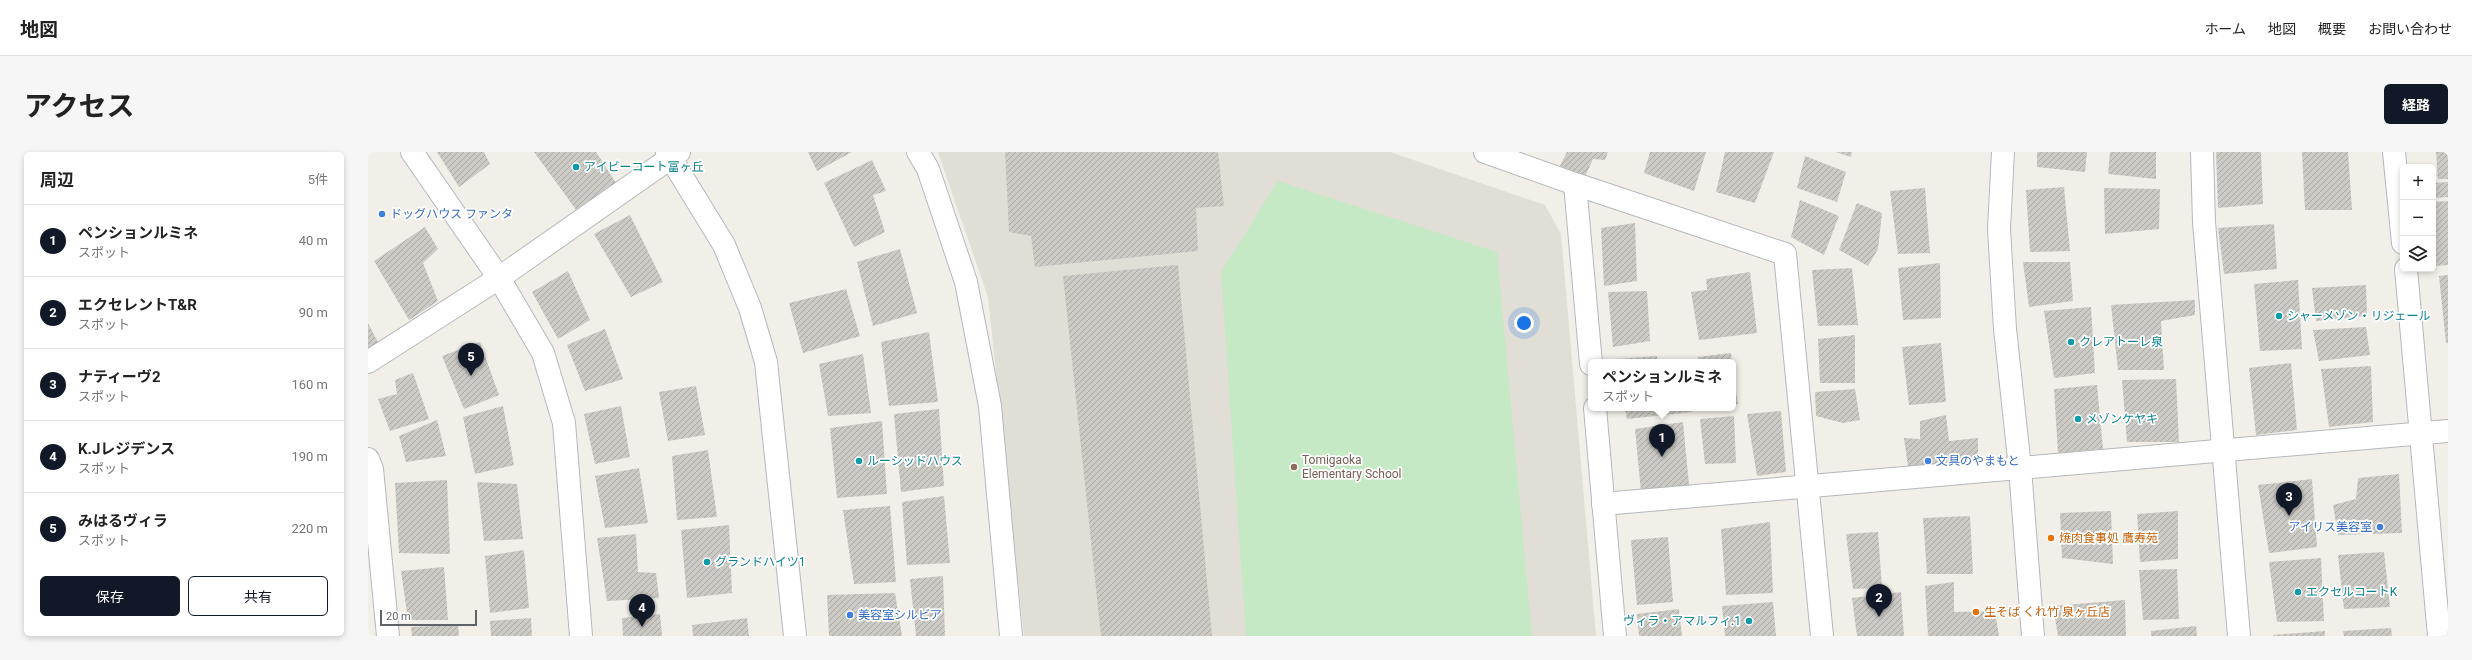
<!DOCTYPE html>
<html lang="ja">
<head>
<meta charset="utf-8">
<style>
  :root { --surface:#fff; --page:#f6f6f6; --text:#222; --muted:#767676; --line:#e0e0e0; --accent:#111827 }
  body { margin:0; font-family:Roboto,"Noto Sans JP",sans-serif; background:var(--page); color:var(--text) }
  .controls { position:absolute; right:12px; top:12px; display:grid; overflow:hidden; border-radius:6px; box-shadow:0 2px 6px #0003 }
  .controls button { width:36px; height:36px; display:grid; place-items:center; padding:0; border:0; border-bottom:1px solid var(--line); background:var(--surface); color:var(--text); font:20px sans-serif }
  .scale { position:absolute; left:12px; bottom:10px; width:97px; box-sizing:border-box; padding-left:4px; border:2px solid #5f6368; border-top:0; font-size:11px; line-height:14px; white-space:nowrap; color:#5f6368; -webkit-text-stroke:3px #fff; paint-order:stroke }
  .you { position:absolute; left:1156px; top:171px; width:14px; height:14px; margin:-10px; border:3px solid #fff; border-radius:50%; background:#1a73e8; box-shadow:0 0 0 6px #1a73e833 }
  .badge { display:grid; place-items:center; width:26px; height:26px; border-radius:50%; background:var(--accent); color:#fff; font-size:13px; font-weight:700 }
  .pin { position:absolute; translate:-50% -33px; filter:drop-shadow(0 1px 2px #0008) }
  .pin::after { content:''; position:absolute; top:21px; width:14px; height:12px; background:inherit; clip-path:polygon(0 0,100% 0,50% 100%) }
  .popup { position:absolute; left:1220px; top:207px; width:148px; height:52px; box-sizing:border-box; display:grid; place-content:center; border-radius:6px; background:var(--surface); filter:drop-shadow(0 1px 3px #0005); font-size:13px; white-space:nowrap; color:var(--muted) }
  .popup b { font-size:15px; color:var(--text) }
  .popup::after { content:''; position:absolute; left:50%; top:100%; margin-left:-8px; border:8px solid transparent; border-top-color:var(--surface) }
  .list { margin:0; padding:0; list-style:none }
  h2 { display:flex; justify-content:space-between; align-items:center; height:52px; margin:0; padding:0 16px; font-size:17px }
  h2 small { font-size:13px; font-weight:400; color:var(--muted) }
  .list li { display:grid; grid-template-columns:26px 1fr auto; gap:12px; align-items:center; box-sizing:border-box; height:72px; padding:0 16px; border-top:1px solid var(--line) }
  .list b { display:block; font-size:15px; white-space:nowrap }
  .list p { margin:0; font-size:13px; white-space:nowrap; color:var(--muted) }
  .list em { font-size:13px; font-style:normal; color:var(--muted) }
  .actions { display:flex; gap:8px; padding:12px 16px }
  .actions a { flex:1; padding:9px 0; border:1px solid var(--accent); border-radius:6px; text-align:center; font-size:14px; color:var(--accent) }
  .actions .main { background:var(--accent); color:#fff }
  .icon { flex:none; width:22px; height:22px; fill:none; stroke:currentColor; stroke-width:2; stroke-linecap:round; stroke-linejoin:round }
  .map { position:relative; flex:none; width:2080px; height:484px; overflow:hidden; border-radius:6px }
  header { display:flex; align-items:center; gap:24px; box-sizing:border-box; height:56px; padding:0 20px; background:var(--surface); border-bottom:1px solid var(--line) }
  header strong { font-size:19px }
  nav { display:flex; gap:22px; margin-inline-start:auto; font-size:14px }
  .intro { display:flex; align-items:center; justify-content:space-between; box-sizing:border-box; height:96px; padding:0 24px }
  h1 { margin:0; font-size:28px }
  .button { padding:10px 18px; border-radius:6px; background:var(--accent); color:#fff; font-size:14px; font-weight:700 }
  main { display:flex; gap:24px; padding:0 24px }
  aside { flex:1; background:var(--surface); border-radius:6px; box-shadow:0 2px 6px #0003 }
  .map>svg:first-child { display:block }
  .education { fill:#e1ded6 }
  .grass { fill:#c5e8c5 }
  .building { fill:url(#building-hatch) }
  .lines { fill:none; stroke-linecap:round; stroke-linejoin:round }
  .minor-casing { stroke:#b5b8bc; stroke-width:24 }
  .tertiary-casing { stroke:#b5b8bc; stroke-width:24 }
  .minor { stroke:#fff; stroke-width:22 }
  .tertiary { stroke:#fff; stroke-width:22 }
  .culture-dot { fill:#0f9aa8; stroke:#fff; stroke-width:1.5 }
  .shop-dot { fill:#3f7fe0; stroke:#fff; stroke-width:1.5 }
  .education-dot { fill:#8d6e63; stroke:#fff; stroke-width:1.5 }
  .food-dot { fill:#e8710a; stroke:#fff; stroke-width:1.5 }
  .labels { text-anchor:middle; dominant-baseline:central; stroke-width:3.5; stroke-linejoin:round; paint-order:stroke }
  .culture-label { font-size:12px; fill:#0d838f; stroke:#fff; text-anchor:start }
  .shop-label { font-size:12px; fill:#366cbe; stroke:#fff; text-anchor:start }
  .education-label { font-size:12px; fill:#785e54; stroke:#fff; text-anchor:start }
  .food-label { font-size:12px; fill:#c56008; stroke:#fff; text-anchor:start }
</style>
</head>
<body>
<header>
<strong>地図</strong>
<nav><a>ホーム</a><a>地図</a><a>概要</a><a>お問い合わせ</a></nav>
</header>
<div class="intro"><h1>アクセス</h1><a class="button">経路</a></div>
<main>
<aside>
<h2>周辺<small>5件</small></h2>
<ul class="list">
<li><span class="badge">1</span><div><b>ペンションルミネ</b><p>スポット</p></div><em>40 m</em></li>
<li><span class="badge">2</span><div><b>エクセレントT&amp;R</b><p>スポット</p></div><em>90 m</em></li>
<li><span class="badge">3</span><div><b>ナティーヴ2</b><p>スポット</p></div><em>160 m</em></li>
<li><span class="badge">4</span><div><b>K.Jレジデンス</b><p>スポット</p></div><em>190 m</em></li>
<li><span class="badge">5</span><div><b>みはるヴィラ</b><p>スポット</p></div><em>220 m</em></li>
</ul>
<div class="actions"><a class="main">保存</a><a>共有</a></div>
</aside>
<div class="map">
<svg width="2080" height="484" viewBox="0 0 2080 484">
  <defs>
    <pattern id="building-hatch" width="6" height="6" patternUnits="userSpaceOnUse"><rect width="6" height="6" fill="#cccac5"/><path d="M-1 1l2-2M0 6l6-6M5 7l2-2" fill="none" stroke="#a9a8a4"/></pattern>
  </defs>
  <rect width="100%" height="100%" fill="#f1efe8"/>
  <path class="education" d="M570 0H1022L1177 53 1193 82 1228 484H656L620 145Z"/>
  <path class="grass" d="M910 29 1129 100 1164 484H878L853 120Z"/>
  <path class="building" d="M69 0H116L122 12 91 35Z
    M166 0H228L248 31 209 59Z
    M440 0H484L449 19Z
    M637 0H850L856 54 828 56 830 99 667 115 663 84 641 80Z
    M1199 0H1240L1237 8 1225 7 1217 25 1192 14Z
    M1282 0H1338L1326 39 1276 21Z
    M1357 0H1406L1387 51 1348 40Z
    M1468 0H1484L1483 5Z
    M1669 0H1719L1717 20 1669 15Z
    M1742 0H1788V27L1740 22Z
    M1848 0H1893L1895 52 1850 56Z
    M1934 0H1980L1984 58H1937Z
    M2068 0H2080V27H2070Z
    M1437 4 1478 20 1469 50 1429 36Z
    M504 8 518 39 505 43 517 80 486 95 456 31Z
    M2080 30V45L2065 46V31Z
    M1696 35 1702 99 1662 100 1658 38Z
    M1557 36 1562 101 1530 102 1522 39Z
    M1736 36 1792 37 1791 77 1737 82Z
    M1432 48 1471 64 1456 103 1423 85Z
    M2080 49V113L2065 114V50Z
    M1489 51 1514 61 1510 97 1500 114 1471 98Z
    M262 63 295 130 263 145 226 82Z
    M1267 71 1269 129 1236 134 1233 76Z
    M1906 72 1909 117 1856 122 1850 76Z
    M57 75 70 97 55 111 70 149 41 168 6 109Z
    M532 97 549 161 505 174 489 110Z
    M1655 110H1702L1705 149 1661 155Z
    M1572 111 1573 166 1535 168 1530 116Z
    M810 113 844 484H733L695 124Z
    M1484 116 1490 173 1450 174 1444 118Z
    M200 119 222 168 190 187 164 140Z
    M1382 120 1389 181 1331 188 1323 140 1339 138 1338 127Z
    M2080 123V191H2078L2071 124Z
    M1930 128 1934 197 1892 199 1886 132Z
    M1998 133 1999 164 1948 169 1944 136Z
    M478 137 492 184 435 201 421 151Z
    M1279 139 1282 189 1245 195 1240 140Z
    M1827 148V163L1793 169 1796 218H1750L1743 153Z
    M1723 155 1727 221 1686 226 1676 159Z
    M0 171 12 194 0 201Z
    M1998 175 2002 203 1951 209 1945 178Z
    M237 177 255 227 217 239 199 193Z
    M561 180 570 250 521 254 513 190Z
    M1487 183V231H1452L1450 187Z
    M112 190 131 243 96 257 74 204Z
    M1573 191 1578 250 1541 253 1534 195Z
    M1363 201 1364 210H1331L1330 205Z
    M495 202 503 261 460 264 451 212Z
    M1289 204V210H1249V207Z
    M1923 211 1929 278 1888 283 1881 216Z
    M2003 214 2005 270 1961 275 1953 217Z
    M45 221 61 267 22 279 10 247 29 242 27 228Z
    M1365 222 1370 252 1365 253Z
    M1808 227 1811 290H1759L1754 228Z
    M1729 233 1735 297 1690 301 1686 237Z
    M328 234 337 283 300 289 291 240Z
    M1487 237 1492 268 1475 271 1448 264 1447 240Z
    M135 254 146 313 107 322 95 265Z
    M253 254 262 305 227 312 216 262Z
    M1257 256H1323L1324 260 1259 267Z
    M571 257 576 334 533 340 526 262Z
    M1413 259 1418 320 1389 324 1379 262Z
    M1578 263 1581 289 1610 286V308L1540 315 1536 286 1552 287V269Z
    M1366 264 1368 311 1337 312 1332 267Z
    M69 268 78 304 38 310 31 284Z
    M514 269 519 342 469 346 462 276Z
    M1315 270 1321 333 1273 340 1267 277Z
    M340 298 349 365 309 368 304 304Z
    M271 316 280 371 237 376 227 324Z
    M2031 322 2034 381 1970 383 1965 353 1988 347 1990 326Z
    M1944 327 1949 395 1901 401 1890 333Z
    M79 328 82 402 31 401 27 331Z
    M109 330 149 332 155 387 116 389Z
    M576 344 582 411 539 413 534 350Z
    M522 354 528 430 486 432 475 358Z
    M1743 359 1745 412 1694 406 1692 361Z
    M1810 359V407L1772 410 1769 362Z
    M1602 364 1605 422H1559L1555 366Z
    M1402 370 1405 441 1358 443 1353 377Z
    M361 373 364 441 319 446 313 378Z
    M1510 380 1514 436 1485 437 1478 382Z
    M268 382 270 420 288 421 291 446 239 449 229 386Z
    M1300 385 1305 450 1269 453 1263 388Z
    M156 398 161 456 122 461 117 404Z
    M2016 400 2022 455 1976 457 1970 403Z
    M1953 406 1956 469 1909 470 1901 410Z
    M76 415 80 468H40L33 419Z
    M1809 417 1811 467 1775 468 1771 418Z
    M575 424 577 484H548L542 427Z
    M1586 430V460L1627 459 1631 484H1560L1557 434Z
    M1533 440 1536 484H1489L1484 446Z
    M527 441 534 484H461L459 443Z
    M1757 448 1758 484H1690L1685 454Z
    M1405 450 1408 484H1357L1354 454Z
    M1311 457 1314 484H1271L1269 462Z
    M292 462 294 484H255L254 466Z
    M163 466 164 484H123L122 469Z
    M379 466 381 484H325L324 473Z
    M90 473 91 484H44L43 475Z
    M1828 474 1829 484H1783V479Z
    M2023 476 2024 484H1976L1975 479Z
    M1957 479V484H1905V483Z"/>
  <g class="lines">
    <defs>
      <path id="minor" d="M44 0 131 126 175 201 196 271 213 484
        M550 0 560 17 598 130 622 254 643 484
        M1117 0 1207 32 1223 212
        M1834 0 1836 70 1871 484
        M2026 0 2035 91
        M1207 32 1417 102 1454 484
        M2038 117 2071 484
        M0 210 131 126 311 0
        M1227 256 1247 484
        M0 307 4 317 20 484"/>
      <path id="tertiary" d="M299 0 356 93 382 156 398 210 427 484
        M1635 0 1631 77 1637 177 1652 316 1665 484
        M1235 352 2080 279"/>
    </defs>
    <use href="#minor" class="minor-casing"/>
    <use href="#tertiary" class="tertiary-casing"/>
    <use href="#minor" class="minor"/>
    <use href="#tertiary" class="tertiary"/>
  </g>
  <g class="culture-dot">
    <circle cx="208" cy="15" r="4"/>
    <circle cx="1911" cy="164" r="4"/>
    <circle cx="1703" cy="190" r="4"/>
    <circle cx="1710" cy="267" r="4"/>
    <circle cx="491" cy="309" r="4"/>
    <circle cx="339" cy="410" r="4"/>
    <circle cx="1930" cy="440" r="4"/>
    <circle cx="1381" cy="469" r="4"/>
  </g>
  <g class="shop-dot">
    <circle cx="14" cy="62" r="4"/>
    <circle cx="1560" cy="309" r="4"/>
    <circle cx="2012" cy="375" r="4"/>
    <circle cx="482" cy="463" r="4"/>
  </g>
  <circle class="education-dot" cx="926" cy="315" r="4"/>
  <g class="food-dot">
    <circle cx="1683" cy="386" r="4"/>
    <circle cx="1608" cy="460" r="4"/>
  </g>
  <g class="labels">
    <g class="culture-label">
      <text x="216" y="15">アイビーコート富ヶ丘</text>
      <text x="1919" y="164">シャーメゾン・リジェール</text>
      <text x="1711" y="190">クレアトーレ泉</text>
      <text x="1718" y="267">メゾンケヤキ</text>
      <text x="499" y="309">ルーシッドハウス</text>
      <text x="347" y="410">グランドハイツ1</text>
      <text x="1938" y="440">エクセルコートK</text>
      <text x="1373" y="469" text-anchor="end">ヴィラ・アマルフィ.1</text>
    </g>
    <g class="shop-label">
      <text x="22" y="62">ドッグハウス ファンタ</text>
      <text x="1568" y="309">文具のやまもと</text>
      <text x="2004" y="375" text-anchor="end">アイリス美容室</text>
      <text x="490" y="463">美容室シルビア</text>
    </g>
    <g class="education-label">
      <text x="934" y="308">Tomigaoka<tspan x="934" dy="14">Elementary School</tspan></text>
    </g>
    <g class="food-label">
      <text x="1691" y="386">焼肉食事処 鷹寿苑</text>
      <text x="1616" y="460">生そば くれ竹 泉ヶ丘店</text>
    </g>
  </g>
</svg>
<div class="controls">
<button>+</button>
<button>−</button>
<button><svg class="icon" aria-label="layers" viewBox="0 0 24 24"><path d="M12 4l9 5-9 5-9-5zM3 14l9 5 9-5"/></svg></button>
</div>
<div class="scale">20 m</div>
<div class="you"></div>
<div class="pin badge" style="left:1294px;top:305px">1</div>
<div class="popup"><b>ペンションルミネ</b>スポット</div>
<div class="pin badge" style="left:1511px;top:465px">2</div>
<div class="pin badge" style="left:1921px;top:364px">3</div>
<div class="pin badge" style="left:274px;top:475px">4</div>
<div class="pin badge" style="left:103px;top:224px">5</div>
</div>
</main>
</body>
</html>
